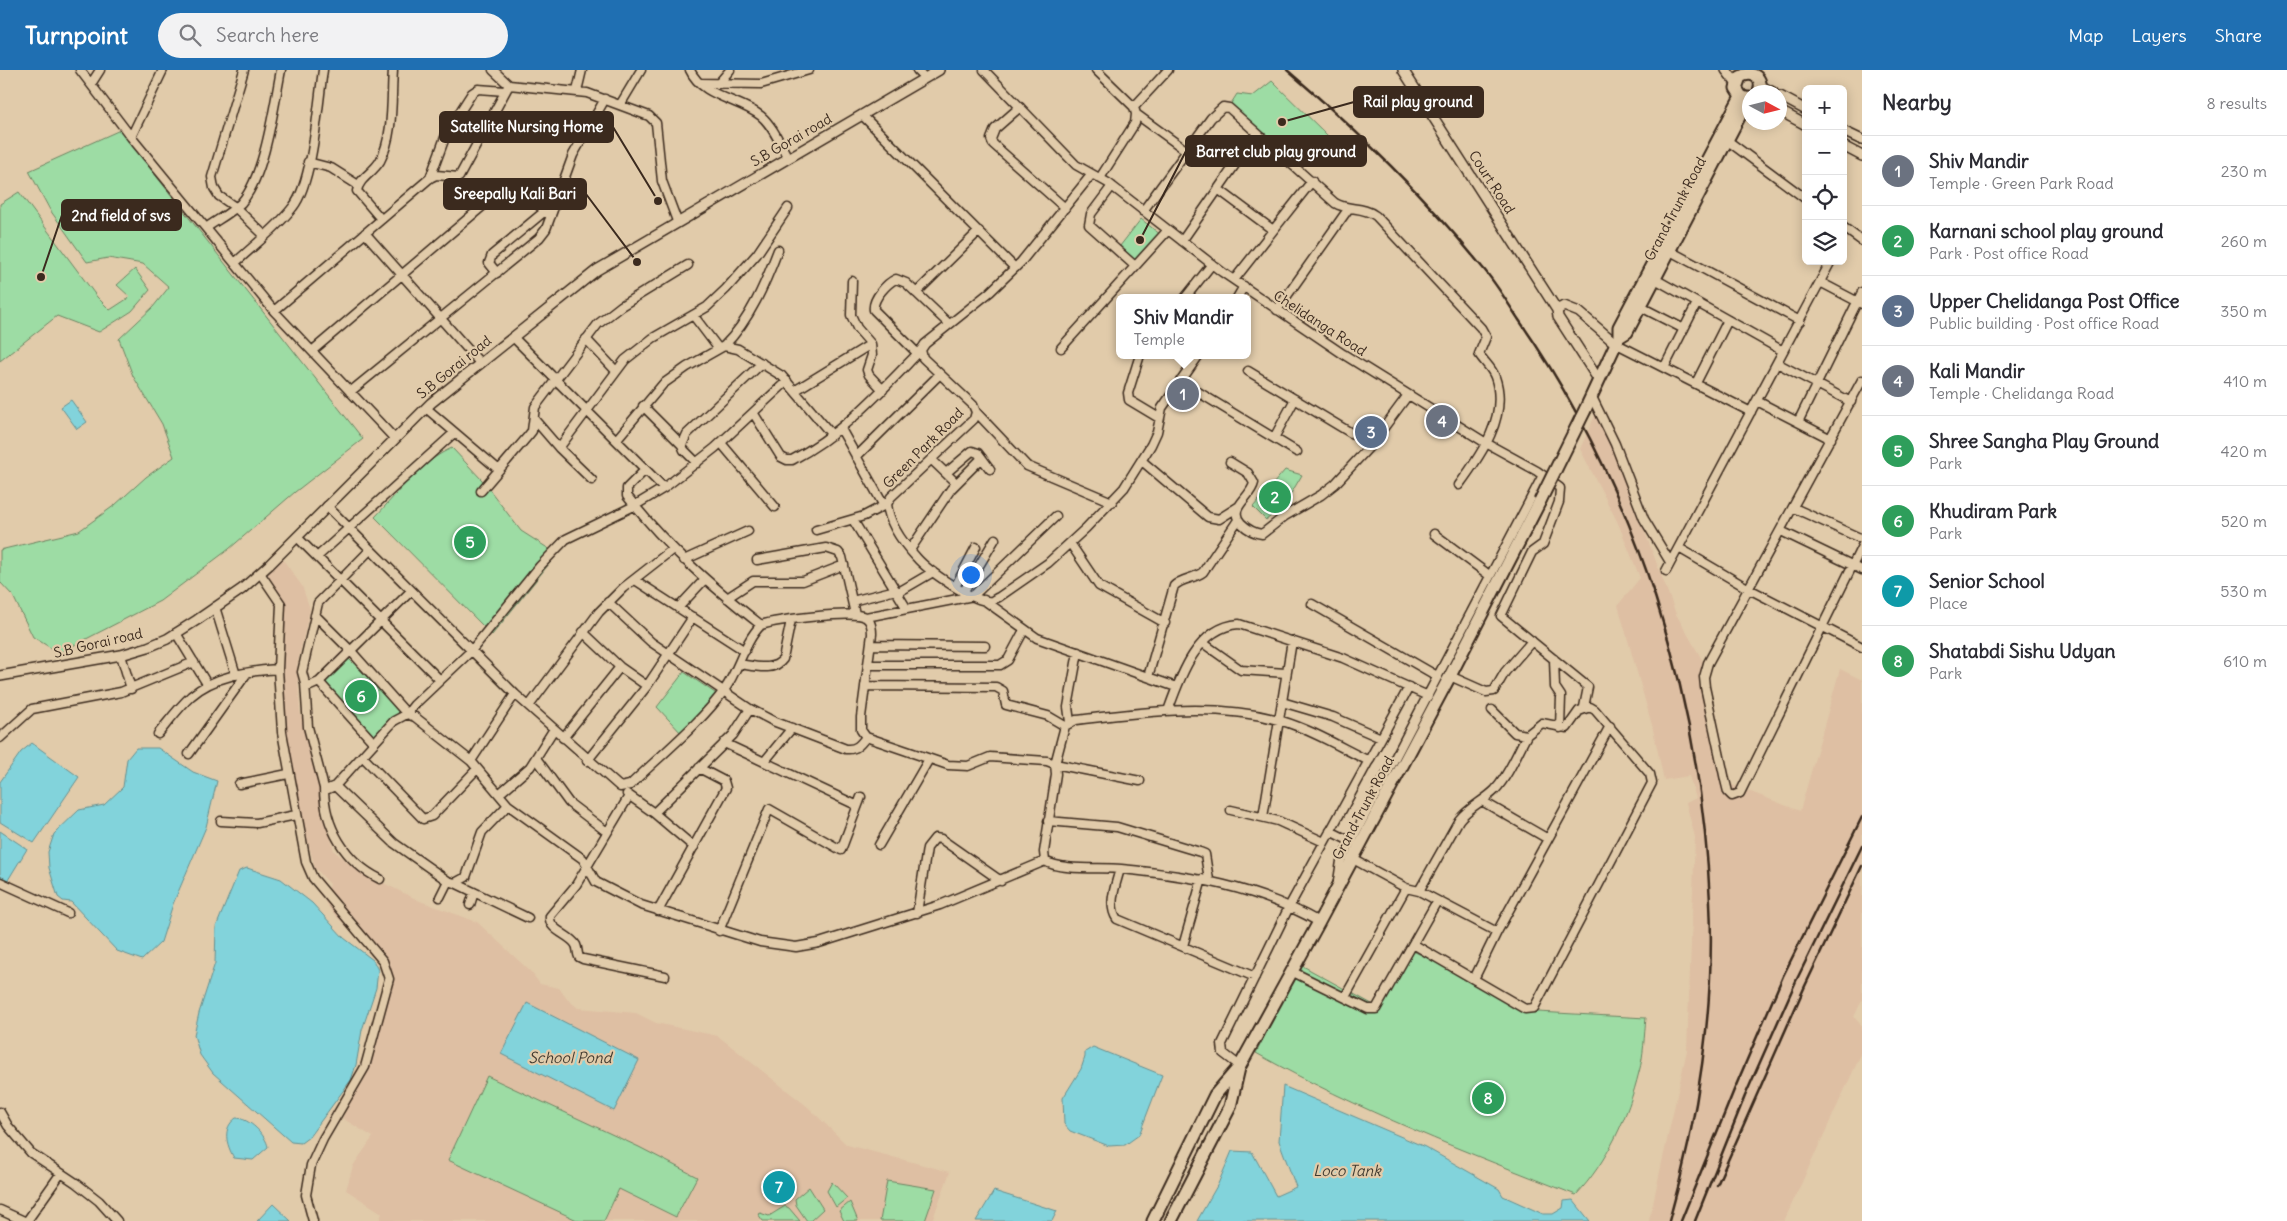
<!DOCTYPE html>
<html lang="en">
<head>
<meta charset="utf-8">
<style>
  :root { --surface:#fff; --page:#f2f2f3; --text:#2b2b33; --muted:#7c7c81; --line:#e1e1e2; --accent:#1f6fb2 }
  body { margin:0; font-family:Delius,sans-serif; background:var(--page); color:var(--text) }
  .controls { position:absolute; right:15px; top:15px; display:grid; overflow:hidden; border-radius:8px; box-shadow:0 2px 12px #0003 }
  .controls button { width:45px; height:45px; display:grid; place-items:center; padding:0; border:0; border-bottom:1px solid var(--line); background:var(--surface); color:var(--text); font:25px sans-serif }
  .compass { position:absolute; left:1742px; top:15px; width:45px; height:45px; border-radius:50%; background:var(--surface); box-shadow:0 2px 12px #0003; rotate:97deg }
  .you { position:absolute; left:970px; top:504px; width:18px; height:18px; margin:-12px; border:4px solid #fff; border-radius:50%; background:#1a73e8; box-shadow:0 0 0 8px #1a73e833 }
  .badge { display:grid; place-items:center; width:32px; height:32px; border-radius:50%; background:var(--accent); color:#fff; font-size:16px; font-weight:700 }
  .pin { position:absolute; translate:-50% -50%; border:2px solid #fff; box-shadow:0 1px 5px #0006 }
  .popup { position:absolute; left:1116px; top:224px; width:135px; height:65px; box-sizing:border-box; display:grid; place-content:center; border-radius:8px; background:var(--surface); filter:drop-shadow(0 1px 4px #0005); font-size:16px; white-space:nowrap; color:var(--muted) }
  .popup b { font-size:19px; color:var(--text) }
  .popup::after { content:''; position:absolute; left:50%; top:100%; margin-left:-10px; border:10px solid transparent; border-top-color:var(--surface) }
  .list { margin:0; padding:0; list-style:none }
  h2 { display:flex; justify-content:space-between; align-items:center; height:65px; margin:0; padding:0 20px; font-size:21px }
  h2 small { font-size:16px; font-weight:400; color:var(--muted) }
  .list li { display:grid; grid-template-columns:32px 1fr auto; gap:15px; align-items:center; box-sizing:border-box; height:70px; padding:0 20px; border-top:1px solid var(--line) }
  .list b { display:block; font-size:19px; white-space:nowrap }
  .list p { margin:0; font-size:16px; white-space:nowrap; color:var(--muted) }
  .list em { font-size:16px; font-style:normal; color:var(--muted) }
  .icon { flex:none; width:28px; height:28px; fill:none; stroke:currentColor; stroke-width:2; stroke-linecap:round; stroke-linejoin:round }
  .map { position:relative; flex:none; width:1862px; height:1151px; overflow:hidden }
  header { display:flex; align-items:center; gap:30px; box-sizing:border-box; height:70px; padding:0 25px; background:var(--accent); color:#fff }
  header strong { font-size:24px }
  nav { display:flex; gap:28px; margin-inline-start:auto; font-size:18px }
  .search { width:350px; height:45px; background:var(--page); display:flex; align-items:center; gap:12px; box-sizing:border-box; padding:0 18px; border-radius:28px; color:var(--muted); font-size:19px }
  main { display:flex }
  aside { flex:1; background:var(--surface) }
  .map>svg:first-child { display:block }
  .built { fill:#debfa3 }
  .green { fill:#9ddca4; stroke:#6c8361 }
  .water { fill:#82d3db; stroke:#668f8f }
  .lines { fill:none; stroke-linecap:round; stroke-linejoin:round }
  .minor-casing { stroke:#3b2a1e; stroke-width:11 }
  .tertiary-casing { stroke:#3b2a1e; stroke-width:12 }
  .primary-casing { stroke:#3b2a1e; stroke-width:15 }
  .minor { stroke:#e1cbaa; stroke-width:8 }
  .tertiary { stroke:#e1cbaa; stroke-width:9 }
  .primary { stroke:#e1cbaa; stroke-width:11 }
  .rail { stroke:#3b2a1e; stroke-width:2.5 }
  .primary-bridge-casing { stroke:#3b2a1e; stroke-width:15; stroke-linecap:butt }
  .primary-bridge { stroke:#e1cbaa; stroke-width:11 }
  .labels { text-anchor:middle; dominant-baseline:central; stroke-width:4.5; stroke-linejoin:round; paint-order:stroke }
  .street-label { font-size:14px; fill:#3b2a1e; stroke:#e1cbaa }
  .water-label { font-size:15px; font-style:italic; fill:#423b31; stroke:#e1cbaa }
  .leader { fill:none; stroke:#3b2a1e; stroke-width:2 }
  .callout-dot { fill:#3b2a1e; stroke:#e1cbaa; stroke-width:2 }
  .callout { fill:#3b2a1e; stroke:#3b2a1e; stroke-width:2 }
  .callout-label { font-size:15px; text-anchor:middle; font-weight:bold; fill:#fff }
</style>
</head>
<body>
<header>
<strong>Turnpoint</strong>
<div class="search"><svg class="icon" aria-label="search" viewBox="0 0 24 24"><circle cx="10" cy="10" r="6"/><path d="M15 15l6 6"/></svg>Search here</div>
<nav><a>Map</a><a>Layers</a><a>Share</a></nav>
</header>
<main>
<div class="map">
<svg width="1862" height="1151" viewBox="0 0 1862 1151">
  <rect width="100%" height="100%" fill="#e1cbaa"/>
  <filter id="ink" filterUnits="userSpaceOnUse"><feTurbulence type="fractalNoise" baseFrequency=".02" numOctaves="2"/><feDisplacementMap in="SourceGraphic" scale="10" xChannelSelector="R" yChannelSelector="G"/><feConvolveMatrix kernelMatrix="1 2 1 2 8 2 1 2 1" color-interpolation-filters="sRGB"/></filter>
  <g filter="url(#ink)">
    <path class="built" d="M1598 339 1676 544 1704 593 1730 714 1800 741 1840 599 1862 610V930L1854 947 1862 956V982L1784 1151H1649L1687 980 1695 767 1686 733 1696 728 1689 706 1664 710 1652 655 1618 535 1640 508 1618 453 1580 379Z
      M281 487 302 516 310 539 297 596 300 641 334 781 357 800 420 831 477 852 531 902 540 914 559 918 567 929 578 938 636 943 656 953 718 966 808 1037 847 1075 950 1102 932 1151H379L382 1143 346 1120 353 1096 373 1067 342 1048 369 992 381 942 387 897 332 842 325 832 330 814 315 798 300 743 283 661 281 579 286 534 263 504Z"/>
    <path class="green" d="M1272 11 1329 67 1323 82 1297 95 1230 35 1237 24 1253 26Z
      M120 60 363 369 295 422 229 479 160 531 59 583 33 567 13 526 0 512V480L79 461 115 435 146 407 174 387 162 354 133 306 119 269 153 237 169 217 143 194 108 188 87 192 50 140 29 101Z
      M19 122 97 227 110 240 130 227 117 215 135 199 150 220 132 241 99 262 57 246 0 291V134Z
      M1141 149 1161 165 1138 193 1120 176Z
      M452 378 482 410 521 461 557 484 492 565 375 447C398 423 421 391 452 378Z
      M1285 400 1302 405 1286 432 1271 434 1270 447 1266 450 1253 437Z
      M345 585 401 641 375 668 321 610Z
      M684 602 718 625 682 664 657 637Z
      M1411 880 1538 942 1646 948C1644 966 1644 985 1639 1002 1628 1047 1607 1092 1576 1125 1468 1083 1357 1040 1256 983L1301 895 1381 939Z
      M487 1006 639 1077 697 1107 676 1147 619 1119 604 1151H579L448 1090Z
      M887 1111 936 1119 925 1151H880Z
      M832 1112 847 1128 836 1137 827 1121Z
      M809 1117 823 1139 810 1151H807L796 1135 795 1129Z
      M850 1132 858 1151H844L839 1141Z
      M785 1136 789 1138 800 1151H763L758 1144 760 1143 769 1146Z"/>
    <path class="water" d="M71 330 87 352 77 359 61 337Z
      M32 673 79 707 34 773 0 752V712L21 682Z
      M136 678H158L193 702 217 711 206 757 173 834 161 872 142 890 117 881 71 832 63 831 58 827 49 798 48 782 54 764 79 740 104 735 123 717 127 689Z
      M0 761 27 779 8 810 0 806Z
      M247 798 281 809 312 833 344 868 373 890 378 900 376 918 362 960 356 995 351 1010 309 1067 301 1073 291 1072 213 1003 200 985 194 965 199 943 215 893 216 857 239 801Z
      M527 933 639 990 614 1041 501 984Z
      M1093 977 1162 1005 1139 1065 1125 1075 1109 1076 1070 1061 1064 1054 1063 1028 1081 999 1085 987V982Z
      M1283 1016 1425 1077 1499 1119 1503 1126 1543 1144H1553L1563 1138 1564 1131 1573 1130 1590 1151H1197L1218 1114 1232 1081 1252 1082 1276 1126 1296 1117 1279 1071Z
      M236 1048C249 1048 266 1065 268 1077L253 1090 234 1088C226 1074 222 1058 236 1048Z
      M994 1121 1057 1141 1052 1151H976Z
      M273 1134 291 1151H257Z"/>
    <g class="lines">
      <defs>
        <path id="minor" d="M80 0 131 67 274 241 394 368
          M244 0 212 107 214 118 219 126 235 137 264 165
          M493 0 509 15 587 23 649 46 656 53 662 111 677 151
          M690 0C702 27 740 29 761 46 773 56 780 74 788 88
          M917 0 925 8
          M984 0 1076 95 1108 113 1222 202 1343 284 1486 373 1537 401 1560 418 1559 432 1543 474 1532 482 1501 546 1588 617 1584 637
          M1096 0 1134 37 1136 44 1135 53 1100 108
          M701 13 761 14 809 0
          M91 14 100 0
          M718 14 730 0
          M577 21 582 0
          M620 35 641 0
          M1020 37 995 59 991 69 993 74 1065 138
          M1134 37 1168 0
          M1136 44 1187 81
          M862 45 1015 198
          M131 67 163 0
          M1728 71 1806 129
          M308 92 331 98 358 115
          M1092 104 1021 192 990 222 925 274 921 280 923 288 973 335 976 342 974 349 891 427 887 434C889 454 903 473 916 487 927 500 975 534 992 531 994 530 996 528 999 527L1048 493 1086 458 1124 418 1151 375 1157 362 1162 338 1199 285
          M430 108 447 62 472 23 478 19 505 21
          M453 109 477 141
          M1112 116 1091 144 1089 155 1135 196
          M1218 119 1273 160
          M1143 141 1211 48 1223 37 1229 38 1335 133C1348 141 1363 136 1376 146L1481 258 1486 267 1479 284C1484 292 1492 298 1495 307 1509 346 1481 385 1459 415
          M381 149 357 121C359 108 373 103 380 91 394 65 391 29 393 0
          M1843 157 1862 171
          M206 158C217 150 231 143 241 133 265 106 274 36 281 0
          M365 163 480 293
          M1182 171 1257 63
          M1670 181 1800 251
          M235 193C254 175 277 158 293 137 313 112 318 34 323 0
          M497 203 489 193 492 185 545 141
          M1655 209 1783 281
          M1234 210 1312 111
          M852 211 851 245 857 258 871 274 872 285 867 300 869 305 883 320
          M1820 212 1862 234
          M916 223 979 161
          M1185 228 1212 194
          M1237 228 1244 216
          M1641 237 1684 259
          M1277 240 1349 138
          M274 241 430 108 436 105 459 107 509 15
          M693 245 718 278
          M513 267 664 418
          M586 269 616 301
          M1615 273 1751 342
          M724 276C750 250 765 214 778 180
          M1061 278 1168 160
          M312 281 504 118 512 115 519 118 551 146
          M918 284 874 240C872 229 887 213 896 209L906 213 949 254
          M1140 285 1128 323 1129 330 1159 348
          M1777 293 1851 332
          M1665 296 1697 233
          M1248 301 1371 375
          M1862 310 1708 593 1704 607 1705 617 1725 710 1728 722 1732 726 1740 723 1862 476
          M1180 311 1297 382
          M1696 313 1728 250
          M796 320 871 274
          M350 322 539 168 546 159 573 85 605 29
          M1591 325 1615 374 1644 449 1670 492
          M1757 331 1831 369
          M643 336 682 375
          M426 338 499 400
          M976 342 1027 396 1112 432
          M754 344 781 387 787 390H792C844 363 881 321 921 280
          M534 349 559 378 592 410
          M1798 352 1862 222
          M841 359 884 436
          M1274 368 1295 329
          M616 370 663 314 687 297 724 276 738 279 782 306 832 365
          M721 373 775 437
          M559 378 625 290 653 268 707 237 726 219 757 184 788 138
          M856 387 940 304
          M931 389 956 413
          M1142 391 1208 447 1219 449 1238 437
          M1230 392 1248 403 1254 413C1251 428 1227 438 1241 453 1247 459 1253 463 1262 464L1285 446 1321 425 1335 414 1371 375 1408 325
          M697 393 684 380 682 375 687 364 762 293
          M645 400 627 418V426C667 477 710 515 761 555
          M946 403 972 381 978 383 990 399
          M481 421 528 366 532 361 535 337 598 254 621 236 688 195
          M327 436 515 624 620 717 630 715C660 686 702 652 725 619 739 599 744 572 761 555 776 550 853 540 865 547 871 550 872 558 872 564L861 647V660L866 667 948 695 968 696 990 687 1047 691 1055 694 1056 704 1044 782 1045 791C1061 801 1101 797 1121 799 1192 806 1256 816 1319 852
          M1794 438 1862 469
          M853 450 907 539
          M816 460 864 446 887 434
          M1781 461 1862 500
          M1434 464 1489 505
          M297 467 440 610
          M1070 473 1099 516 1165 553
          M1679 478 1749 519 1862 577
          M370 480 318 533 302 602 305 613 310 616 319 612 411 521
          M910 480 951 419 982 388
          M317 487 454 363
          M684 490 748 461
          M757 490 826 478 838 482 842 487 855 544
          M1666 501 1831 191
          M260 503 281 534 278 599 282 662 306 792 313 808 383 891 389 909 365 997 323 1069 311 1095 306 1125 313 1151
          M635 510 745 581
          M955 517 976 477
          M964 521 995 469
          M897 523 933 502
          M727 528 753 511H803L844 495
          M984 530 1037 568 1176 617
          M852 531 896 520
          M608 532 651 572 750 639 773 651 846 679C856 680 860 675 866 667
          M1312 534 1437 606
          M215 537 236 605
          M678 538 704 510
          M315 545 350 580 407 644 414 635 471 581 540 496 566 469 634 436 664 418 715 378 787 311
          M866 547 973 526 1056 446
          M583 562 620 597 647 616
          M176 563 207 614
          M1203 573 1241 600 1286 603
          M871 575 985 576
          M121 585 131 619
          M1554 589 1555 617 1561 626 1560 658
          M739 594C754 596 774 602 783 589L791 550
          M868 595H1000L1008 590 1024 560
          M1450 606 1486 622 1494 621 1505 602 1532 571
          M1148 607 1174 516C1182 508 1194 509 1203 502L1238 450
          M319 612 374 673
          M305 613 308 657 324 718 328 719 335 716 394 651 407 644 415 647 471 691 508 735 583 789 596 812 641 835 760 872 796 877 819 873 940 835 1045 791
          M865 616 996 617 1003 621 1006 635 1048 646 1065 656
          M1282 632 1333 647 1381 668
          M529 636 599 542 623 518 673 479
          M1168 641C1180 607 1197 557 1239 554L1343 588 1428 626
          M1070 652 1068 637 1078 582
          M158 664C168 652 179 637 191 626 214 606 248 601 278 599
          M0 668 32 639 121 622 194 592
          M563 668 620 597
          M724 673 856 735
          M189 684 247 603
          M362 686 423 749 432 746 477 699
          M536 688 569 733 607 762
          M471 691 515 624
          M587 691 647 616 693 547
          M764 692 792 658
          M1140 711 1055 694 1065 656 1076 650C1143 642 1215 632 1282 651 1312 660 1340 677 1369 691
          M239 714 288 704
          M335 716 394 773 448 811 455 813 466 807 482 762 508 735
          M324 718C324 756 345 792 380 809
          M499 724 530 697 554 659
          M627 724 654 743 694 777
          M629 726 576 815 550 846C548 861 570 864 576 875 578 879 577 883 579 887L583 889 665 906
          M1482 731 1548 769
          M1231 740 1278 751 1324 772
          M654 743 733 665 750 639
          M1263 747 1292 571
          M221 751 257 753 296 745
          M1048 751 1117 757 1200 782 1205 784 1209 810
          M1330 761 1352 772
          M879 775 929 689
          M1353 789 1406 818 1419 821 1459 750C1469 737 1484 731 1495 720 1509 705 1517 683 1527 665
          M1120 799C1116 814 1107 835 1117 849L1255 907
          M1338 811 1341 791 1543 405
          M0 812 68 843
          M455 813 528 848
          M1419 821 1497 862
          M440 827 448 811
          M470 835 474 822
          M658 841 726 718 724 711 699 698
          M917 843 927 778 935 768 941 769 1001 811
          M719 861 769 739 841 780 861 727
          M1413 874 1525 939 1534 938 1652 713 1650 704 1595 640 1590 637 1579 641 1567 658 1542 653 1527 665 1515 663 1492 640
          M1183 876 1202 809
          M1291 901 1368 939H1376L1437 831
          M1474 909 1497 862 1610 656
          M1345 927 1406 818
          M1240 996 1223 983 1222 974 1289 837 1409 617
          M0 1042 8 1056 31 1083 76 1113 99 1131 117 1151
          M0 1140 24 1151
          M27 1151 61 1103"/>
        <path id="tertiary" d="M1403 0 1557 240 1558 247 1598 309
          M1726 0 1736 13
          M1761 16 1773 22
          M1780 26 1806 40
          M1780 41 1806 55
          M1843 61 1862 70
          M1843 76 1862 86
          M1557 240 1564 236 1579 242 1615 273
          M0 606 121 585 148 577 167 569 197 550 242 519 269 495 431 333 597 200 939 0"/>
        <path id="primary" d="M1741 26 1619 257V267L1627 262 1749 28
          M1746 28 1741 26 1736 18 1740 7C1753 0 1764 8 1759 22
          M1585 340 1619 267
          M1153 1151 1215 1025 1240 996 1319 852 1450 606 1540 431
          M1171 1151 1230 1037 1239 998"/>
      </defs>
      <use href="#minor" class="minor-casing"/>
      <use href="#tertiary" class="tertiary-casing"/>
      <use href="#primary" class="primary-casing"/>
      <use href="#minor" class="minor"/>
      <use href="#tertiary" class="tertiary"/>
      <use href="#primary" class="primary"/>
      <path class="rail" d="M1287 0C1357 60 1424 125 1482 197 1496 213 1507 232 1519 250 1637 420 1701 626 1710 832 1715 937 1698 1050 1669 1151
        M1717 1115 1805 916 1862 796
        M1681 1151 1734 1020 1783 906 1862 747
        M1695 1151 1745 1026 1796 911 1862 776"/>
      <defs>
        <path id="primary-bridge" d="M1540 431 1585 340"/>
      </defs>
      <use href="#primary-bridge" class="primary-bridge-casing"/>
      <use href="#primary-bridge" class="primary-bridge"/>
    </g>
  </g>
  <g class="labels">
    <g class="street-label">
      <text transform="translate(791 70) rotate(-30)">S.B Gorai road</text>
      <text transform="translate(1492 112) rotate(57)">Court Road</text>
      <text transform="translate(1675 139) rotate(-62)">Grand Trunk Road</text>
      <text transform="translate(1320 253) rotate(33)">Chelidanga Road</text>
      <text transform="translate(454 297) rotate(-39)">S.B Gorai road</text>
      <text transform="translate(923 378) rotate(-45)">Green Park Road</text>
      <text transform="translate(98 573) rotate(-13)">S.B Gorai road</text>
      <text transform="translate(1363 738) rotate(-62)">Grand Trunk Road</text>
    </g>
    <g class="water-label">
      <text x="570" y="987">School Pond</text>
      <text x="1347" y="1100">Loco Tank</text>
    </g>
  </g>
  <path class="leader" d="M1282 52L1354 32M658 131L613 57M1140 170L1186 81M637 192L586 124M41 207L62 145"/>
  <g class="callout-dot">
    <circle cx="1282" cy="52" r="5"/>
    <circle cx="658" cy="131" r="5"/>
    <circle cx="1140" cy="170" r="5"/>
    <circle cx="637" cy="192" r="5"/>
    <circle cx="41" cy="207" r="5"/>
  </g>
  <g class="callout">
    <rect x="1354" y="17" width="129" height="30" rx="5"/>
    <rect x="440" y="42" width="173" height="30" rx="5"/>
    <rect x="1186" y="66" width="180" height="30" rx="5"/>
    <rect x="444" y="109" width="142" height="30" rx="5"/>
    <rect x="62" y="130" width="119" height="30" rx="5"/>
  </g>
  <g class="callout-label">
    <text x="1418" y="37">Rail play ground</text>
    <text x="527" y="62">Satellite Nursing Home</text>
    <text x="1276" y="87">Barret club play ground</text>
    <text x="515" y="129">Sreepally Kali Bari</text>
    <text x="121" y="151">2nd field of svs</text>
  </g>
</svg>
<div class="controls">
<button>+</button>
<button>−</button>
<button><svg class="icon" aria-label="locate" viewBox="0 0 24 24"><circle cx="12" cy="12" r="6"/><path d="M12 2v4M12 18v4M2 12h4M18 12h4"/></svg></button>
<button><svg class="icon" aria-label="layers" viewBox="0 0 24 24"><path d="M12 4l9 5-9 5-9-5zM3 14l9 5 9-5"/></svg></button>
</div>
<svg class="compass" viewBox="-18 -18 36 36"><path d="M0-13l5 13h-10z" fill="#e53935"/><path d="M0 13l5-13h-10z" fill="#7c7c81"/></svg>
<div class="you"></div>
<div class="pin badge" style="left:1183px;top:324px;background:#6b7280">1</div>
<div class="popup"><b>Shiv Mandir</b>Temple</div>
<div class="pin badge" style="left:1275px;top:427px;background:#2e9e5b">2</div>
<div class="pin badge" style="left:1371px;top:362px;background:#5c6f8a">3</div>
<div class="pin badge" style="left:1442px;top:351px;background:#6b7280">4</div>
<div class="pin badge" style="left:470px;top:472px;background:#2e9e5b">5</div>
<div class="pin badge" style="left:361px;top:626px;background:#2e9e5b">6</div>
<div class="pin badge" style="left:779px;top:1117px;background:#0f9aa8">7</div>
<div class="pin badge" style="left:1488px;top:1028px;background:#2e9e5b">8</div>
</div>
<aside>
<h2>Nearby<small>8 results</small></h2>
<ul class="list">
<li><span class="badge" style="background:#6b7280">1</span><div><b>Shiv Mandir</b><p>Temple · Green Park Road</p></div><em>230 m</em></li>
<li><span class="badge" style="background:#2e9e5b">2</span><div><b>Karnani school play ground</b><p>Park · Post office Road</p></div><em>260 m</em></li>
<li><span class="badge" style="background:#5c6f8a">3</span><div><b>Upper Chelidanga Post Office</b><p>Public building · Post office Road</p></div><em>350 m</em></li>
<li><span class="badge" style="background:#6b7280">4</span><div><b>Kali Mandir</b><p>Temple · Chelidanga Road</p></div><em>410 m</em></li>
<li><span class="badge" style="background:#2e9e5b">5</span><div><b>Shree Sangha Play Ground</b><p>Park</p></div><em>420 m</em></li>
<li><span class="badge" style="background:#2e9e5b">6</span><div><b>Khudiram Park</b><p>Park</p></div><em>520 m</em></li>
<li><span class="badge" style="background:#0f9aa8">7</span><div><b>Senior School</b><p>Place</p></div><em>530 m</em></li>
<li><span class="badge" style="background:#2e9e5b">8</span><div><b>Shatabdi Sishu Udyan</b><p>Park</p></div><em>610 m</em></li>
</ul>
</aside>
</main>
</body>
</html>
